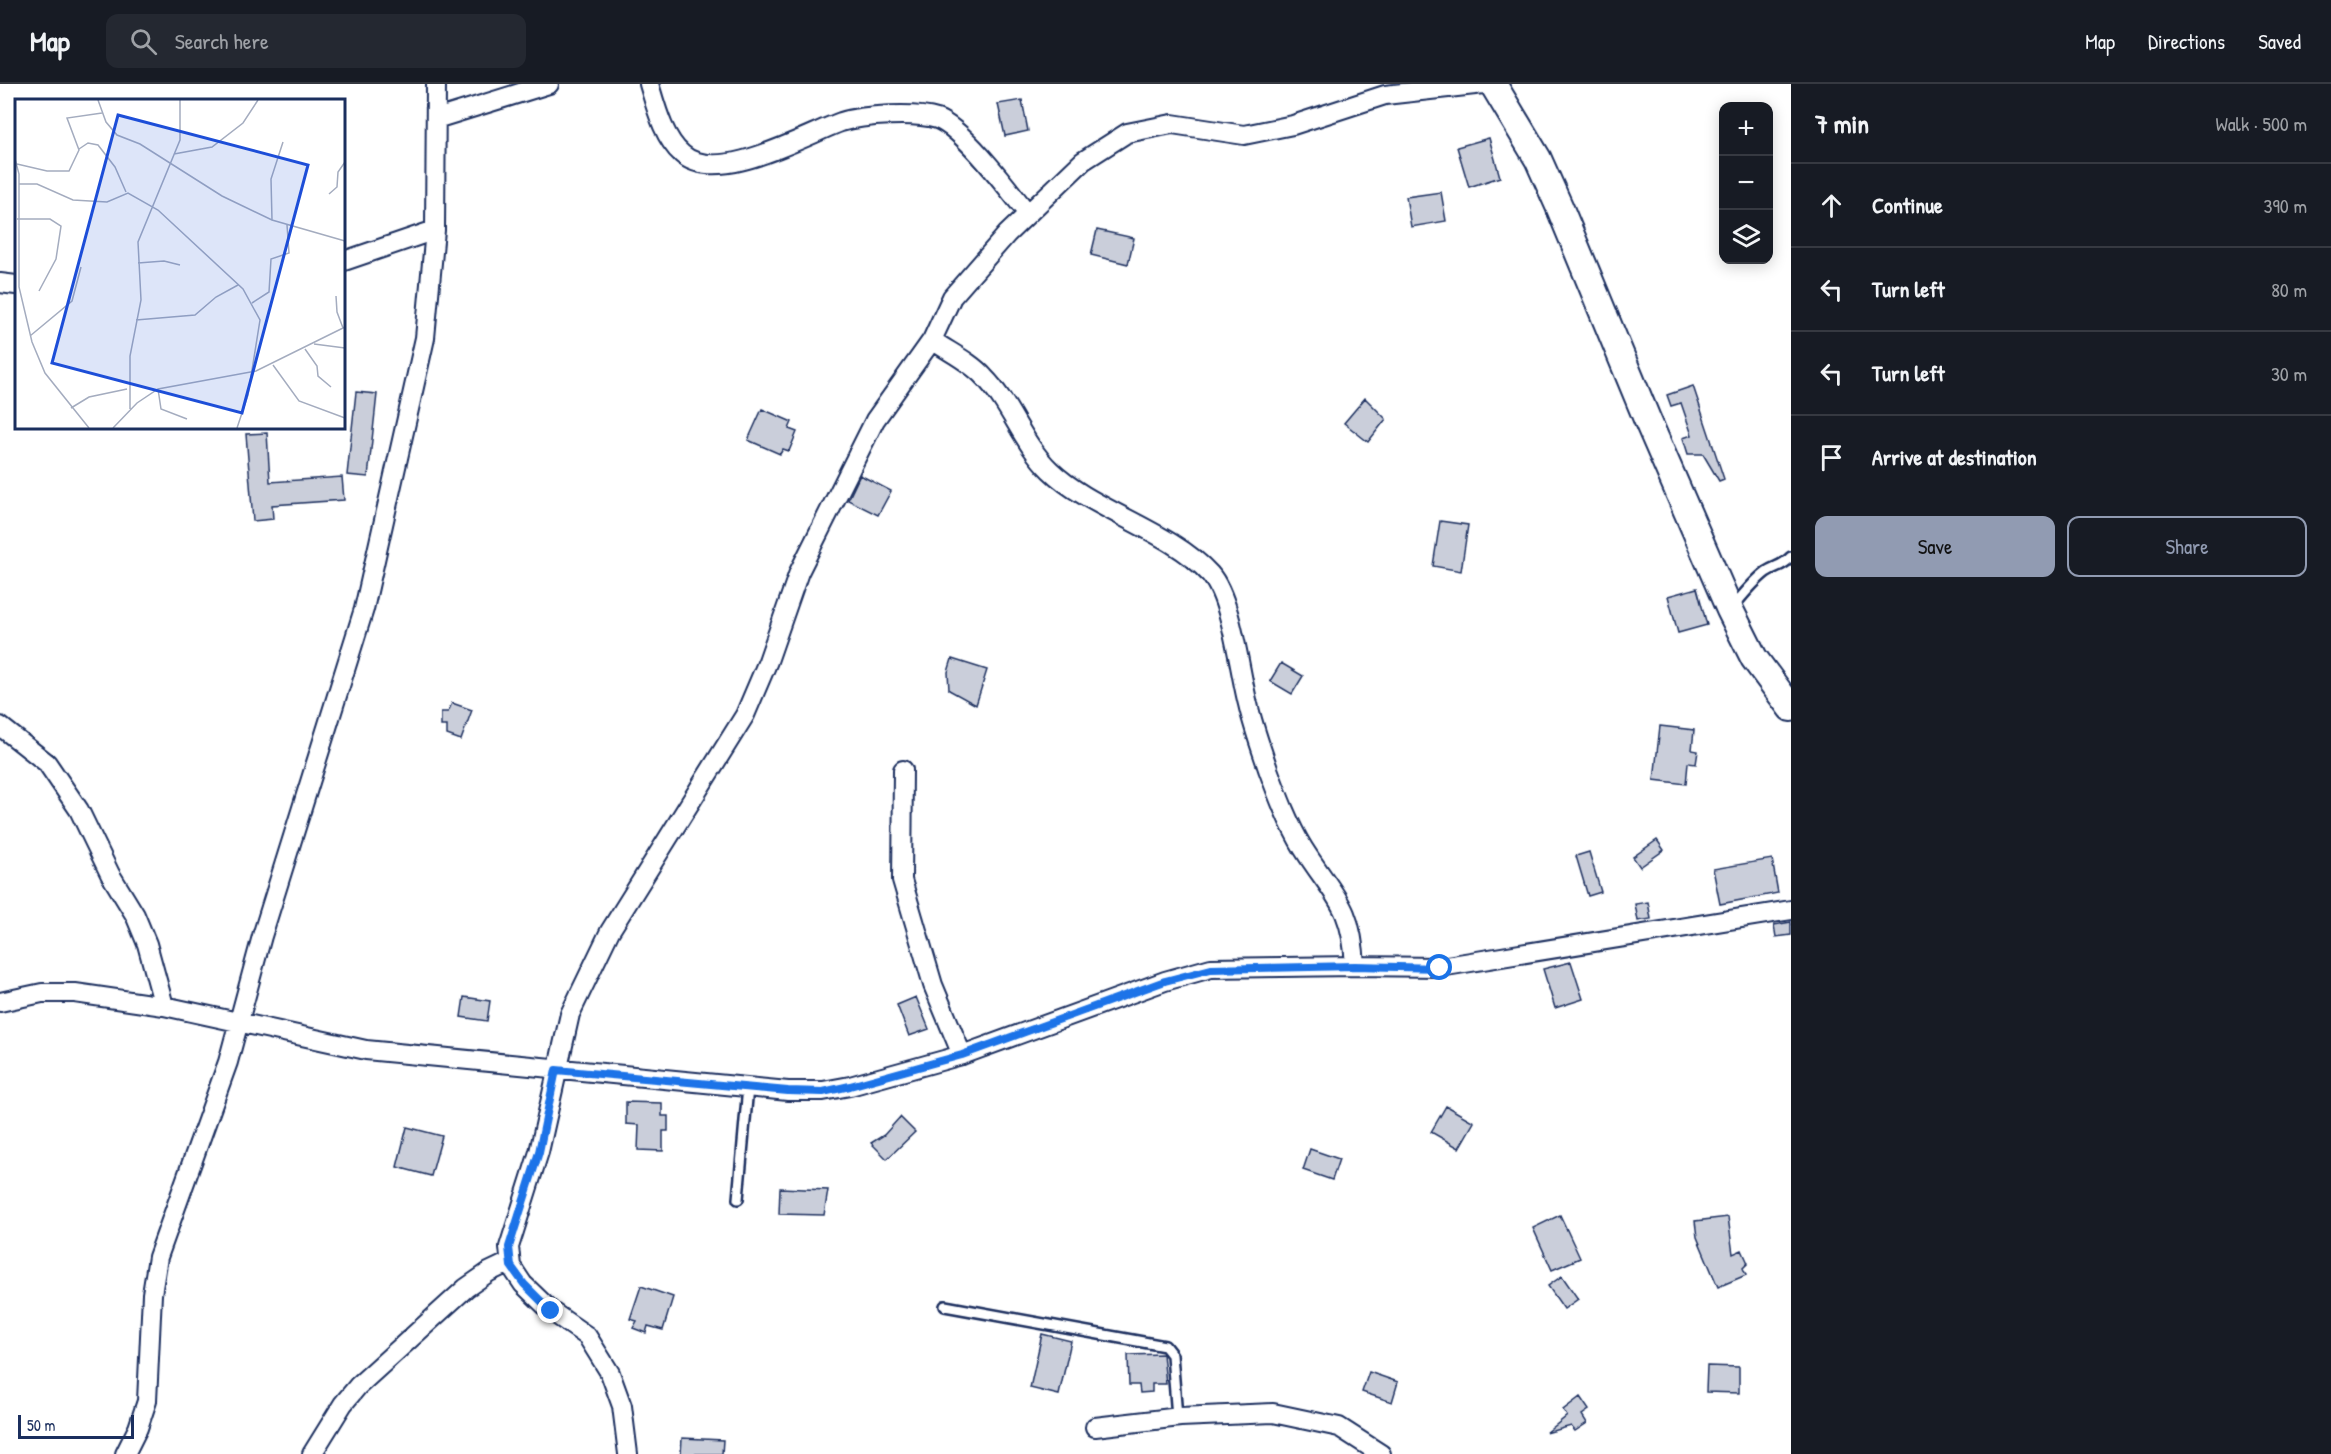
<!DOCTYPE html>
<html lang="en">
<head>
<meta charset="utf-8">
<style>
  :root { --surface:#171b24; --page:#242831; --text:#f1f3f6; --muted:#9ea1a6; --line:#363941; --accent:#919bb2 }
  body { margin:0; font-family:"Patrick Hand",sans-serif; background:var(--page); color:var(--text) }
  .controls { position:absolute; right:18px; top:18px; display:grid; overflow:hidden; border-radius:12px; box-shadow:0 3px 15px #0003 }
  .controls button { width:54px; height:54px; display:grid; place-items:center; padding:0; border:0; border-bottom:2px solid var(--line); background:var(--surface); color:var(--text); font:30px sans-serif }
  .scale { position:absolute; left:18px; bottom:15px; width:116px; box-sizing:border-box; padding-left:6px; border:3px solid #1b2f5e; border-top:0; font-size:16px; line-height:21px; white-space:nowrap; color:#1b2f5e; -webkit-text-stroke:4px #fff; paint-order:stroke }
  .stop { position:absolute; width:18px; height:18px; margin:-14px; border:4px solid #1a73e8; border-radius:50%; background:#fff }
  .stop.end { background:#1a73e8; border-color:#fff; box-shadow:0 2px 6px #0008 }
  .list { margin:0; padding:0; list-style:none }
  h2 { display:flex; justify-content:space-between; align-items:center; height:78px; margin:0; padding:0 24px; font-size:26px }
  h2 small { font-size:20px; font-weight:400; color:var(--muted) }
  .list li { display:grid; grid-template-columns:39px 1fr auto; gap:18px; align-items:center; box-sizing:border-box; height:84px; padding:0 24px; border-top:2px solid var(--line) }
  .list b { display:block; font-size:22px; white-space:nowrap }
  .list em { font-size:20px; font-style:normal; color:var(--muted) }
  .actions { display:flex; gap:12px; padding:18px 24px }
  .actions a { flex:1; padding:14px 0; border:2px solid var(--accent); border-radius:12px; text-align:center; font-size:21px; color:var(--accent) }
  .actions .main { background:var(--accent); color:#111 }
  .icon { flex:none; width:33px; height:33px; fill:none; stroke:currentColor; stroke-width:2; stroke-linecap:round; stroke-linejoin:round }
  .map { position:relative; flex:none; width:1791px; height:1370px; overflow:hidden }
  header { display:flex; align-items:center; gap:36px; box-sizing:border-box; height:84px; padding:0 30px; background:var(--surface); border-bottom:2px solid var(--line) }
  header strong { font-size:28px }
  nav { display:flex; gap:33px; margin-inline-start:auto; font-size:21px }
  .search { width:420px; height:54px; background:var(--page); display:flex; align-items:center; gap:15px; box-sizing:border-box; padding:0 21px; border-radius:12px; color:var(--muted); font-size:22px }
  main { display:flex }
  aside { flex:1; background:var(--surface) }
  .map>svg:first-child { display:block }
  .building { fill:#caceda; stroke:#1b2f5e; stroke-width:1.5 }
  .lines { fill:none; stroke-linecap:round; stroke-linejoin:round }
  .service-casing { stroke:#1b2f5e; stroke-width:14 }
  .minor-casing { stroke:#1b2f5e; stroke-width:22 }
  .secondary-casing { stroke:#1b2f5e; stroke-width:30 }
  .service { stroke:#fff; stroke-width:9 }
  .minor { stroke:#fff; stroke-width:18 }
  .secondary { stroke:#fff; stroke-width:26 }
  .route { stroke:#1a73e8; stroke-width:8 }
  .inset-road { fill:none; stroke:#a4acbf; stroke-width:1.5 }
  .view { fill:#1d4ed8; fill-opacity:0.15; stroke:#1d4ed8; stroke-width:3 }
  .inset-edge { fill:none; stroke:#1b2f5e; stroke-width:3 }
</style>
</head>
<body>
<header>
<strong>Map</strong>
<div class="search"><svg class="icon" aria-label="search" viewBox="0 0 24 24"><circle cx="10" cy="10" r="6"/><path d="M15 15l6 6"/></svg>Search here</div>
<nav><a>Map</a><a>Directions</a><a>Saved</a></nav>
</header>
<main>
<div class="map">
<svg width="1791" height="1370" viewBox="0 0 1791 1370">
  <rect width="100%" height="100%" fill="#fff"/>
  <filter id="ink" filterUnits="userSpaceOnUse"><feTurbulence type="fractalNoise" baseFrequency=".0167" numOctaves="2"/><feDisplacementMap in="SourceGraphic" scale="12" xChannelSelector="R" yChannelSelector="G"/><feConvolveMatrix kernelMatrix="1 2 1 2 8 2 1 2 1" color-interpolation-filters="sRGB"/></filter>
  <g filter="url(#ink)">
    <path class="building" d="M1022 16 1028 47 1005 52 998 20Z
      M1489 54 1500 93 1469 103 1457 63Z
      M1441 108 1446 137 1411 143 1406 113Z
      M1097 146 1134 154 1128 180 1091 171Z
      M1693 302 1724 395 1719 397 1703 370H1688L1683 354 1692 351 1681 319 1671 322 1667 311Z
      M356 308 377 310 368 393 347 391Z
      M1365 314 1386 335 1368 358 1344 339Z
      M762 325 792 338 789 345 797 348 789 367 783 365 780 370 748 356Z
      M267 349 270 398 342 393 344 416 272 421 273 435 253 437 246 350Z
      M860 391 891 407 878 431 848 416Z
      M1440 437 1468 441 1461 487 1433 482Z
      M1697 504 1707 541 1678 549 1668 512Z
      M952 575 987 586 976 621 949 606 948 588Z
      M1281 579 1303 592 1292 610 1270 597Z
      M452 619 472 626 461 656 447 651V642H441V628H448Z
      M1660 642 1694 646 1692 666 1698 667 1696 680 1688 679 1686 700 1654 696Z
      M1657 756 1664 766 1640 783 1633 773Z
      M1589 768 1601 808 1588 812 1576 772Z
      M1772 775 1778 809 1720 820 1713 785Z
      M1648 818 1651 835 1638 837 1635 820Z
      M1791 838V851L1776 853 1774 841Z
      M1571 878 1583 915 1555 924 1543 885Z
      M464 913 490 917 487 937 461 933Z
      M916 913 929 945 909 952 897 921Z
      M626 1018 662 1019V1032H668V1047H663V1067L638 1066 639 1041 626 1040Z
      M1446 1022 1474 1038 1459 1064 1431 1048Z
      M900 1033 915 1048 887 1075 871 1059 884 1051Z
      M407 1043 442 1052 431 1092 397 1083Z
      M1310 1065 1339 1075 1332 1096 1303 1086Z
      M780 1104 828 1106 824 1131 779 1130Z
      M1560 1131 1580 1174 1552 1186 1533 1144Z
      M1728 1133 1733 1170 1742 1166 1748 1179 1743 1184 1746 1191 1718 1203 1697 1153 1695 1137Z
      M1562 1192 1578 1215 1564 1225 1548 1202Z
      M641 1202 673 1213 663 1246 648 1242 646 1249 633 1244 637 1237 630 1235Z
      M1042 1250 1071 1257 1059 1311 1030 1304Z
      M1163 1270 1166 1300H1152V1308L1140 1309 1139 1301H1129L1128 1271Z
      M1707 1282 1739 1283V1309L1706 1308Z
      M1369 1288 1398 1298 1392 1318 1362 1308Z
      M1580 1313 1589 1326 1582 1331 1587 1339 1575 1347 1571 1342 1546 1349 1567 1332 1563 1326Z
      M682 1354 723 1356 722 1370H681Z"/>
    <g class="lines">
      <defs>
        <path id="service" d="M1732 524C1743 511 1753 498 1766 488 1775 482 1783 482 1791 473
          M738 1115 748 1003
          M945 1222 1165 1262 1172 1271 1177 1333"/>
        <path id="minor" d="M649 0C656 23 663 53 682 70 717 102 805 51 841 38 863 31 915 28 937 35 963 44 1010 107 1028 130
          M436 35 549 0
          M344 177 435 146
          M0 199 16 201
          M932 256C949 268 971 278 984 293 1011 320 1022 359 1050 386 1091 426 1170 446 1210 490 1232 515 1239 586 1248 620 1253 642 1261 664 1268 685 1278 712 1288 739 1303 764 1333 812 1352 820 1355 882
          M0 642 47 679 79 726 110 790 135 831 147 860 164 922
          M903 686 902 796 933 901 962 971
          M0 918 42 909H75L164 922 366 966 788 1007H823L850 1002 962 971 1165 897 1211 884 1355 882 1440 883 1791 826
          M1095 1343 1180 1333 1273 1329 1339 1343 1381 1370
          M125 1370 138 1344 147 1317 152 1210 158 1173 228 978 262 852 364 525 425 254 435 146 436 0
          M312 1370 343 1320 358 1302 466 1204 489 1188 510 1178
          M628 1370 622 1322 610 1289 587 1252 551 1227 523 1200 511 1182 509 1163 539 1068 570 930 610 847 745 631 768 577 799 488 875 336 932 256 952 213 1007 150 1083 77 1127 49 1172 40 1244 51 1293 41 1385 11 1484 0"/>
        <path id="secondary" d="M1493 0 1538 75 1559 122 1647 335 1730 526 1754 574 1791 624"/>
      </defs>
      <use href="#service" class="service-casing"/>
      <use href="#minor" class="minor-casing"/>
      <use href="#secondary" class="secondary-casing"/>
      <use href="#service" class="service"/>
      <use href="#minor" class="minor"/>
      <use href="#secondary" class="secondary"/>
    </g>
  </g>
  <g class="lines" filter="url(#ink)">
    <path class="route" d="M551 1227 524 1200 511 1182 509 1163 539 1068 556 986 788 1007 823 1008 850 1002 962 971 1165 897 1211 885 1355 882 1440 884"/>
  </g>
  <g transform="translate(15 15)">
    <rect width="330" height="330" fill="#fff"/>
    <path class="inset-road" d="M83 1 91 23 102 36 125 45 207 97 257 121 330 142M64 50 73 44 83 46 100 68 111 93M159 55 197 48 228 24 243 1M0 60 4 75V188L17 243 30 274 74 329M2 65 32 72H54L64 51 52 19 87 14M4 85H22L58 101 92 103 113 94 143 111 228 190 245 221 233 296 222 329M314 95 322 88 323 73 330 63M2 120H35L46 127 41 160 24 192M257 121 256 80 268 43M123 164 149 162 165 166M321 197 322 213 328 229M237 204 254 193 256 160 274 154 272 126M121 221 180 216 201 198 223 186M15 237 57 202 66 168M299 245 330 249M290 250 302 267 303 277 316 288M258 266 284 302 330 319M143 290 146 310 172 320M56 309 74 298 112 290M115 310V257L126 201 123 143 165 41V1M98 329 122 304 143 290 241 272 330 228"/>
    <path class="view" d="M103 16 293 66 227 314 37 264Z"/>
    <rect width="330" height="330" class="inset-edge"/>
  </g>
</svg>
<div class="controls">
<button>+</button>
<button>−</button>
<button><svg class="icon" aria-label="layers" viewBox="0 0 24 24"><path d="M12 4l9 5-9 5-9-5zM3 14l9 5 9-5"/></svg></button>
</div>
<div class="scale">50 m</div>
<div class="stop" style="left:1440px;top:884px"></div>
<div class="stop end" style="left:551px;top:1227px"></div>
</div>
<aside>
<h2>7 min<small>Walk · 500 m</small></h2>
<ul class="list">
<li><svg class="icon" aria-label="ahead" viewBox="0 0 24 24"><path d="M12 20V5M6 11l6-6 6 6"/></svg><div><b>Continue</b></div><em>390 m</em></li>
<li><svg class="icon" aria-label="left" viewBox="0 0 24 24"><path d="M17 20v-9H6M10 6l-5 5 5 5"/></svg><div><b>Turn left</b></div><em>80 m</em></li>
<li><svg class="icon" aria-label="left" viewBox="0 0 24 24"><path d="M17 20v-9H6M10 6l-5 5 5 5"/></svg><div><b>Turn left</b></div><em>30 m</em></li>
<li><svg class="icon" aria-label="arrive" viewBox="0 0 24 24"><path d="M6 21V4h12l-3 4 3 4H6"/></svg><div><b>Arrive at destination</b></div></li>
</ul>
<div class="actions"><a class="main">Save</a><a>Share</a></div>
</aside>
</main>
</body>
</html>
